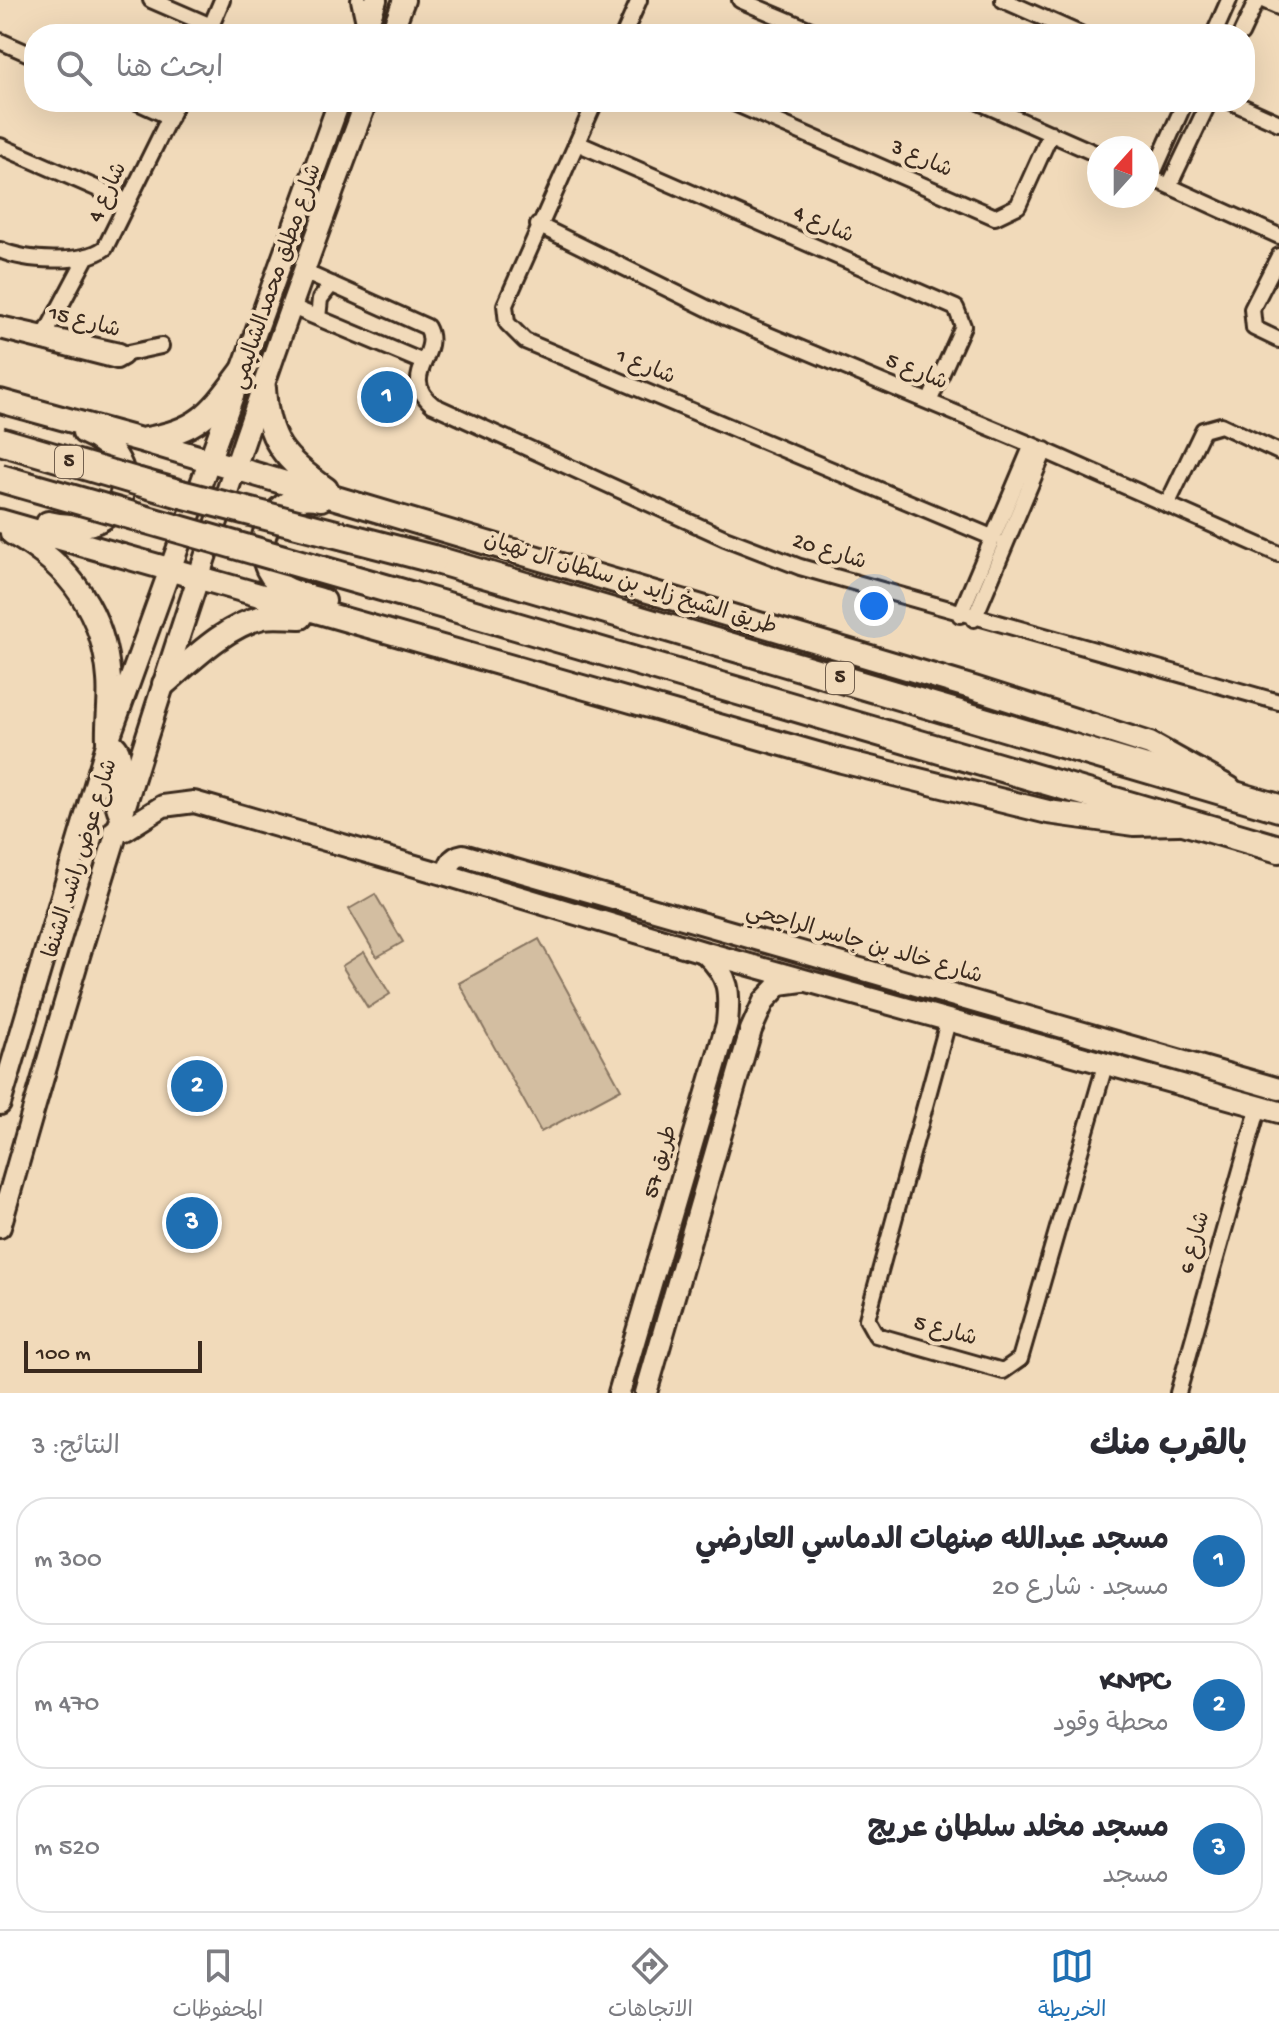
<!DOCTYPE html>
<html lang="ar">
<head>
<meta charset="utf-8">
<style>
  :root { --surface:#fff; --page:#f2f2f3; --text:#2b2b33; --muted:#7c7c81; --line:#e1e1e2; --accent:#1f6fb2 }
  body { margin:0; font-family:"Gochi Hand","Playpen Sans Arabic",sans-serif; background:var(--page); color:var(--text); direction:rtl }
  .compass { position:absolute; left:1087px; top:136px; width:72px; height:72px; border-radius:50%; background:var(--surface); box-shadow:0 8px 32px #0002; rotate:21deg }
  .scale { position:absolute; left:24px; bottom:20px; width:178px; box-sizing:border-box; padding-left:8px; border:4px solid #3b2a1e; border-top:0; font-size:22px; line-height:28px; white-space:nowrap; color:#3b2a1e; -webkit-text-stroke:6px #f1daba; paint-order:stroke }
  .you { position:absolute; left:874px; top:606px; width:28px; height:28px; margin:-20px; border:6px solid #fff; border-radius:50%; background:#1a73e8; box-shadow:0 0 0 12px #1a73e833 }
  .badge { display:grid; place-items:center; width:52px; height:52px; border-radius:50%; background:var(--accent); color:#fff; font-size:26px; font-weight:700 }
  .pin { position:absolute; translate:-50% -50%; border:4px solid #fff; box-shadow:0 2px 8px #0006 }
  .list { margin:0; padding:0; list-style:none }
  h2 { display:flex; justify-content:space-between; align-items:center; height:104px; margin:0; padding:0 32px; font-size:34px }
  h2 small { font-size:26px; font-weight:400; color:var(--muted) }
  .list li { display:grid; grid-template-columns:52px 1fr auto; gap:24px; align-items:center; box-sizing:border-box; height:128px; margin:0 16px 16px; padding:0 16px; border:2px solid var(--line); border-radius:32px }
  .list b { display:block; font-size:30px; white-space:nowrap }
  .list p { margin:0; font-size:26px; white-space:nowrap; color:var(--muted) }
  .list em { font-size:26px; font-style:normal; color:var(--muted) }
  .icon { flex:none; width:44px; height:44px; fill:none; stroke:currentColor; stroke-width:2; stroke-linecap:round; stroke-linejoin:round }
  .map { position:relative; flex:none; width:1279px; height:1393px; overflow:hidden; direction:ltr }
  .search { position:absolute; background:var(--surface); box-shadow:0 8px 32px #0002; left:24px; right:24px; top:24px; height:88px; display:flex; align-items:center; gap:20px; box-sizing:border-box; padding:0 28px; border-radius:32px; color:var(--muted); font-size:30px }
  .sheet { height:536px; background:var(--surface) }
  nav { display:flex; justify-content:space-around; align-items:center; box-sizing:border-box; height:112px; border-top:2px solid var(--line); background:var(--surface); font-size:22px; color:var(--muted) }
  nav a { display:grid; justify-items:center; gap:4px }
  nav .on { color:var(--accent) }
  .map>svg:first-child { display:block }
  .pitch { fill:#d3bea1; stroke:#877460; stroke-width:2 }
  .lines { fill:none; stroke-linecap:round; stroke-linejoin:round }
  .street-casing { stroke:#3b2a1e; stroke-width:20 }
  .secondary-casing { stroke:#3b2a1e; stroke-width:26 }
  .primary-casing { stroke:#3b2a1e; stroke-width:28 }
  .highway-casing { stroke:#3b2a1e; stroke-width:32 }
  .street { stroke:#f1daba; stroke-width:14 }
  .secondary { stroke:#f1daba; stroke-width:20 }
  .primary { stroke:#f1daba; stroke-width:22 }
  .highway { stroke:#f1daba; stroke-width:26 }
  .highway-bridge-casing { stroke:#3b2a1e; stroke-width:32; stroke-linecap:butt }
  .highway-bridge { stroke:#f1daba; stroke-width:26 }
  .labels { text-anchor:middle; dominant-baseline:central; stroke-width:8; stroke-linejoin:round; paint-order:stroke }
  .shield { fill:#f1daba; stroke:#725f4d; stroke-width:2 }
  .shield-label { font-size:20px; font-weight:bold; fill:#3b2a1e }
  .street-label { font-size:22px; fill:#3b2a1e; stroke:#f1daba }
</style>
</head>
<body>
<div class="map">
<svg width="1279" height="1393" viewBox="0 0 1279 1393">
  <rect width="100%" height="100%" fill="#f1daba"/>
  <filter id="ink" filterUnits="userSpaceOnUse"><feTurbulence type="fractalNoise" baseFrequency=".0125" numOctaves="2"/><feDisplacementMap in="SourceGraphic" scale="16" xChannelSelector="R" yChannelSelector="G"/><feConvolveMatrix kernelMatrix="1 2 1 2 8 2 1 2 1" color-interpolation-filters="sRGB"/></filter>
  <g filter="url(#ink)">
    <path class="pitch" d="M375 894 403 942 377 957 349 909Z
      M539 939 621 1089 541 1132 459 983Z
      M364 952 390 994 368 1008 342 966Z"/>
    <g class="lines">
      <defs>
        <path id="street" d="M151 0 211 26
          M359 0 365 27
          M740 0 820 34
          M1003 0 1080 34
          M1263 0 1279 7
          M208 33 222 0
          M624 34 639 0
          M1214 34 1229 0
          M1241 34 1257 0
          M0 41 34 56
          M137 102 170 117
          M595 102 505 305 507 323 525 341 994 538
          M732 102 995 217 1018 206 1051 133
          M979 102 1099 155
          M1232 102 1279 123
          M577 143 956 308 963 326 929 402
          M0 146 128 202
          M1147 176 1279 236
          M1151 178 1185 102
          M1169 186 1209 102
          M538 225 725 317 1032 445 1279 554
          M0 250C25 261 82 265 105 248L177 102
          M1279 256 1252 309 1254 328 1279 340
          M304 272 427 327C443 355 397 375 433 405L725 538 800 567 1279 702
          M292 307 423 362
          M318 318 320 299 332 284
          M0 324 120 351 124 357 117 361 0 331
          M45 335 87 256
          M124 354 161 346
          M1167 505 1203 430 1221 425 1279 452
          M960 615 1032 445
          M974 619 1045 450
          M949 1018 867 1319 876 1335 1003 1371 1020 1359 1106 1062
          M1178 1393 1259 1106"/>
        <path id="secondary" d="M364 34 376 0
          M391 34 404 0
          M108 741C136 754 105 786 120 814
          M114 831 125 830 163 806 194 802 450 876
          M1279 1089 463 855C452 857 447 865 450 876L703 952 1279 1112
          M0 1104 108 741 339 102
          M0 1227C107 848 227 471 366 102
          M619 1393 727 1024C730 992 730 977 706 954
          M646 1393 751 1030 764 1001 780 984 802 981"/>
        <path id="primary" d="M264 388C267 441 284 459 326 489
          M0 401 141 440 974 688 1150 744 1229 788
          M146 439C203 430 213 409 246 366
          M321 499C273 487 244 549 277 582 289 593 309 596 324 601
          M0 521 842 761 1048 812 1134 824 1178 823
          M48 523C129 543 151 459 84 432
          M12 533C70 565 104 612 109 679 111 699 107 721 108 741
          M164 684C192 660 225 626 263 617 275 615 289 617 301 617"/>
        <path id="highway" d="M139 482 181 494
          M433 559 1279 808
          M413 596 1279 849"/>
      </defs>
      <use href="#street" class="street-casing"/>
      <use href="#secondary" class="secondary-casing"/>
      <use href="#primary" class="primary-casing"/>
      <use href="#highway" class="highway-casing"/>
      <use href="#street" class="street"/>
      <use href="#secondary" class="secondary"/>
      <use href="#primary" class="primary"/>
      <use href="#highway" class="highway"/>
      <defs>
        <path id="highway-bridge" d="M0 441 139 482
          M0 478 413 596
          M181 494 433 559"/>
      </defs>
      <use href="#highway-bridge" class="highway-bridge-casing"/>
      <use href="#highway-bridge" class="highway-bridge"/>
    </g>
  </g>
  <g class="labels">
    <g class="shield">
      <rect x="55" y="446" width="28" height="32" rx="6"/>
      <rect x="826" y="662" width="28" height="32" rx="6"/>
    </g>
    <g class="shield-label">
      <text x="69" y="462">5</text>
      <text x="840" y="678">5</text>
    </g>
    <g class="street-label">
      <text transform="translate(921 160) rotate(24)">شارع 3</text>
      <text transform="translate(109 193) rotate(-65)">شارع 4</text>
      <text transform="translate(823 226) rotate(24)">شارع 4</text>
      <text transform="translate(278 277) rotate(-71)">شارع مطلق محمدالشاليمي</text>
      <text transform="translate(84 323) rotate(15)">شارع 15</text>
      <text transform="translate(645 368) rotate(23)">شارع 1</text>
      <text transform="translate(916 373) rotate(23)">شارع 5</text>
      <text transform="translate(829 553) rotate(18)">شارع 20</text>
      <text transform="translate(630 585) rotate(17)">طريق الشيخ زايد بن سلطان آل نهيان</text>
      <text transform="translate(82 859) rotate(-73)">شارع عوض راشد الشنفا</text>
      <text transform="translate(864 945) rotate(16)">شارع خالد بن جاسر الراجحي</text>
      <text transform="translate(662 1162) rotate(-74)">طريق 57</text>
      <text transform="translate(1196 1243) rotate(-74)">شارع 6</text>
      <text transform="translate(945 1332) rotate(16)">شارع 5</text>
    </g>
  </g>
</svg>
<svg class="compass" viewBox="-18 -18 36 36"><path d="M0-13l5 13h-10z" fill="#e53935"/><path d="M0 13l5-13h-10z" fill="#7c7c81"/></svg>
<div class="scale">100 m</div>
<div class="you"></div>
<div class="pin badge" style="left:387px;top:397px">1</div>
<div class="pin badge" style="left:197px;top:1086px">2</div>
<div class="pin badge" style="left:192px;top:1223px">3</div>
<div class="search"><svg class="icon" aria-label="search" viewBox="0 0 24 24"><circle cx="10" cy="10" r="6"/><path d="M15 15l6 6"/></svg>ابحث هنا</div>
</div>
<section class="sheet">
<h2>بالقرب منك<small>النتائج: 3</small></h2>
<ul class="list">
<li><span class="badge">1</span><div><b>مسجد عبدالله صنهات الدماسي العارضي</b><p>مسجد · شارع 20</p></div><em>300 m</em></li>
<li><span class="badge">2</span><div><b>KNPC</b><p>محطة وقود</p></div><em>470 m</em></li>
<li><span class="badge">3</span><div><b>مسجد مخلد سلطان عريج</b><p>مسجد</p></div><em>520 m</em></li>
</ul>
</section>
<nav>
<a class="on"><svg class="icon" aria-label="map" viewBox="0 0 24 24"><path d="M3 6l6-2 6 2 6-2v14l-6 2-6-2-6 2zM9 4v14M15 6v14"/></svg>الخريطة</a>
<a><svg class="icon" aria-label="directions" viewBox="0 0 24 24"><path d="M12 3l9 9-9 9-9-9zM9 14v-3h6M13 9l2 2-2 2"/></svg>الاتجاهات</a>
<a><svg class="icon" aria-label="saved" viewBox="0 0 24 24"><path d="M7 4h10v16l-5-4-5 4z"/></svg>المحفوظات</a>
</nav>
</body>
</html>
